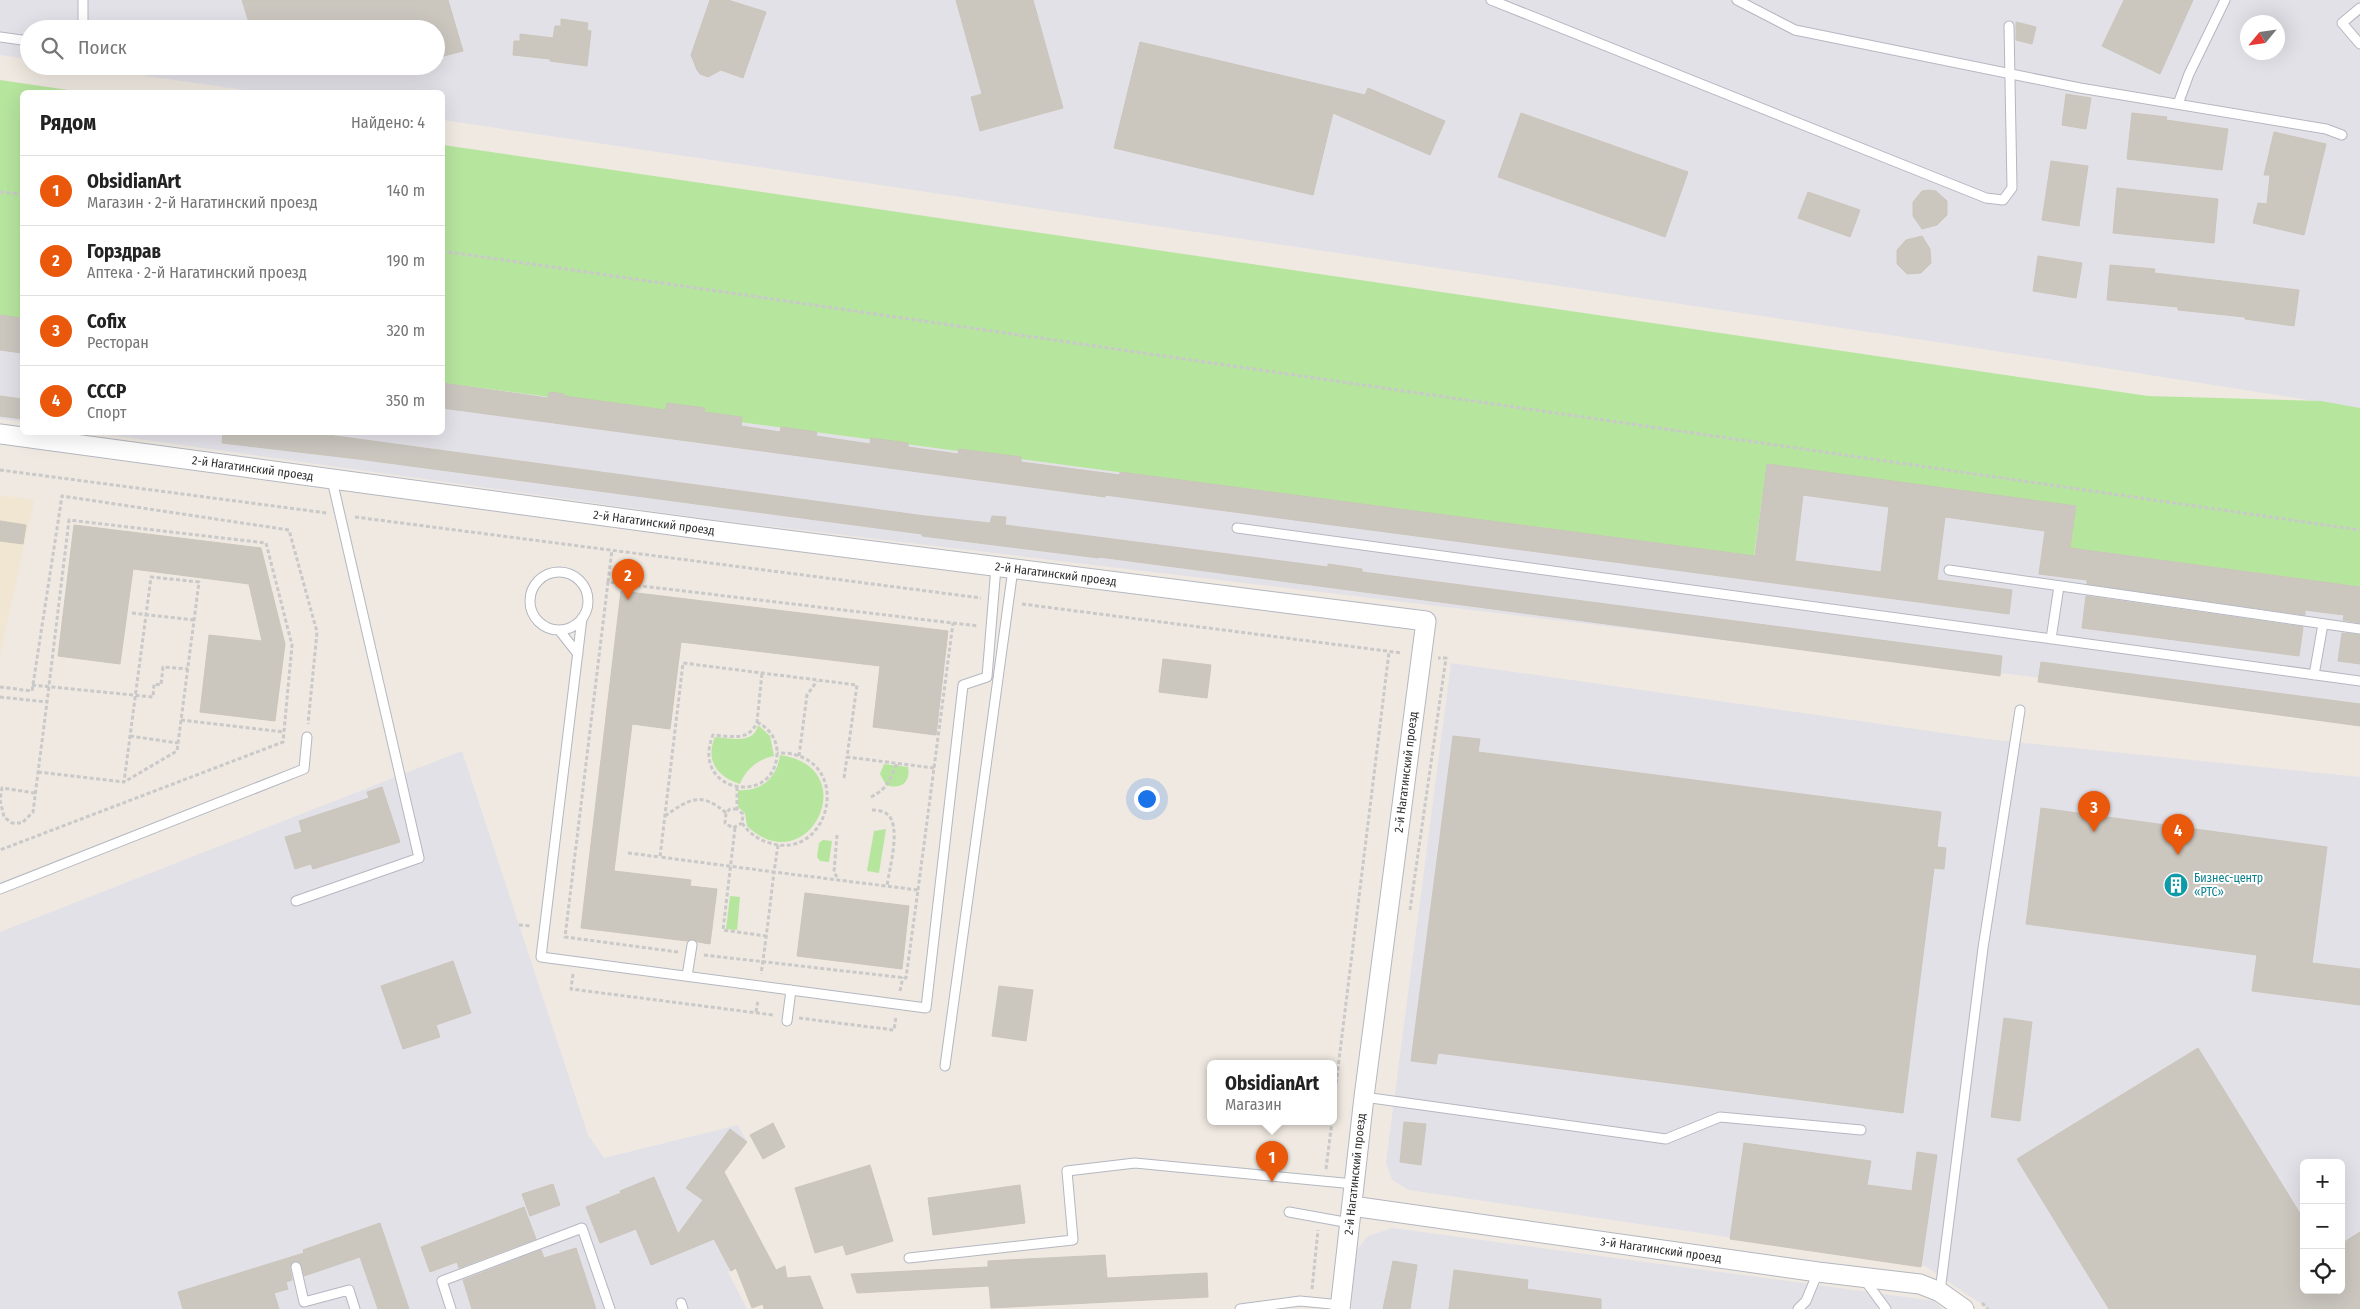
<!DOCTYPE html>
<html lang="ru">
<head>
<meta charset="utf-8">
<style>
  :root { --surface:#fff; --page:#f2f2f2; --text:#222; --muted:#767676; --line:#e0e0e0; --accent:#ea580c }
  body { margin:0; font-family:"Fira Sans Condensed",sans-serif; background:var(--page); color:var(--text) }
  .controls { position:absolute; right:15px; bottom:15px; display:grid; overflow:hidden; border-radius:8px; box-shadow:0 5px 20px #0002 }
  .controls button { width:45px; height:45px; display:grid; place-items:center; padding:0; border:0; border-bottom:1px solid var(--line); background:var(--surface); color:var(--text); font:25px sans-serif }
  .compass { position:absolute; left:2240px; top:15px; width:45px; height:45px; border-radius:50%; background:var(--surface); box-shadow:0 5px 20px #0002; rotate:241deg }
  .you { position:absolute; left:1146px; top:798px; width:18px; height:18px; margin:-12px; border:4px solid #fff; border-radius:50%; background:#1a73e8; box-shadow:0 0 0 8px #1a73e833 }
  .badge { display:grid; place-items:center; width:32px; height:32px; border-radius:50%; background:var(--accent); color:#fff; font-size:16px; font-weight:700 }
  .pin { position:absolute; translate:-50% -41px; filter:drop-shadow(0 1px 2px #0008) }
  .pin::after { content:''; position:absolute; top:26px; width:18px; height:15px; background:inherit; clip-path:polygon(0 0,100% 0,50% 100%) }
  .popup { position:absolute; left:1207px; top:1060px; width:130px; height:65px; box-sizing:border-box; display:grid; place-content:center; border-radius:8px; background:var(--surface); filter:drop-shadow(0 1px 4px #0005); font-size:16px; white-space:nowrap; color:var(--muted) }
  .popup b { font-size:19px; color:var(--text) }
  .popup::after { content:''; position:absolute; left:50%; top:100%; margin-left:-10px; border:10px solid transparent; border-top-color:var(--surface) }
  .list { margin:0; padding:0; list-style:none }
  h2 { display:flex; justify-content:space-between; align-items:center; height:65px; margin:0; padding:0 20px; font-size:21px }
  h2 small { font-size:16px; font-weight:400; color:var(--muted) }
  .list li { display:grid; grid-template-columns:32px 1fr auto; gap:15px; align-items:center; box-sizing:border-box; height:70px; padding:0 20px; border-top:1px solid var(--line) }
  .list b { display:block; font-size:19px; white-space:nowrap }
  .list p { margin:0; font-size:16px; white-space:nowrap; color:var(--muted) }
  .list em { font-size:16px; font-style:normal; color:var(--muted) }
  .icon { flex:none; width:28px; height:28px; fill:none; stroke:currentColor; stroke-width:2; stroke-linecap:round; stroke-linejoin:round }
  .map { position:relative; flex:none; width:2360px; height:1309px; overflow:hidden }
  .search { position:absolute; background:var(--surface); box-shadow:0 5px 20px #0002; left:20px; top:20px; width:425px; height:55px; display:flex; align-items:center; gap:12px; box-sizing:border-box; padding:0 18px; border-radius:28px; color:var(--muted); font-size:19px }
  .panel { position:absolute; background:var(--surface); box-shadow:0 5px 20px #0002; left:20px; top:90px; width:425px; height:345px; border-radius:8px }
  .map>svg:first-child { display:block }
  .industrial { fill:#e3e1e8; fill-rule:evenodd }
  .education { fill:#f0e6d1 }
  .green { fill:#b6e59e }
  .building { fill:#cbc7bf; stroke:#cbc5ba; fill-rule:evenodd }
  .lines { fill:none; stroke-linecap:round; stroke-linejoin:round }
  .service-casing { stroke:#b4b7c1; stroke-width:11 }
  .minor-casing { stroke:#b4b7c1; stroke-width:21 }
  .path { stroke:#c9c9c9; stroke-width:3; stroke-dasharray:4 2.5; stroke-linecap:butt }
  .service { stroke:#fff; stroke-width:9 }
  .minor { stroke:#fff; stroke-width:19 }
  .labels { text-anchor:middle; dominant-baseline:central; stroke-width:4; stroke-linejoin:round; paint-order:stroke }
  .street-label { font-size:12px; fill:#2e2e2e; stroke:#fff }
  .culture-label { font-size:12px; fill:#0d838f; stroke:#fff; text-anchor:start }
</style>
</head>
<body>
<div class="map">
<svg width="2360" height="1309" viewBox="0 0 2360 1309">
  <rect width="100%" height="100%" fill="#efe9e1"/>
  <path class="industrial" d="M0 0H2360V408L1977 348 443 120 442 92H258L78 66H436V29H29V59L0 55ZM2248 22H2278V52H2248Z
    M0 324 22 327V422L0 419Z
    M443 383 1754 556 1767 464 2076 506 2070 547 2360 587V716L709 519 96 433 442 432Z
    M1451 663 1986 739 2360 777V1309H1989L1925 1266 1409 1190 1392 1180 1386 1163ZM2304 1163H2341V1290H2304Z
    M462 751 588 1135 604 1158 738 1125 747 1142 724 1172 767 1253 728 1272 747 1309H0V932Z
    M1393 1228 1935 1301 1942 1309H1351L1355 1252 1368 1236Z"/>
  <path class="education" d="M0 495 34 500 0 655Z"/>
  <path class="green" d="M0 80 82 92H22V327L0 324Z
    M443 145 2148 396 2321 401 2360 408V587L2070 548 2076 507 1767 464 1754 556 443 383Z
    M758 725 770 736 774 756C758 759 746 769 740 784 717 777 705 760 715 737 730 738 754 745 758 725Z
    M780 755C866 767 808 884 747 826L745 813 738 807V790C761 792 777 778 780 755Z
    M884 764 908 767C911 783 900 790 886 785L880 774Z
    M886 829 879 873 867 871 874 831Z
    M823 840 832 841 829 862 820 861 817 857 819 843Z
    M730 896 740 897 737 930 726 929Z"/>
  <path class="building" d="M242 0H448L463 51 436 58V29H251Z
    M710 0H728L766 12 743 78 721 70 708 77 700 74 697 70 691 55Z
    M956 0H1033L1063 108 980 131 971 97 982 94Z
    M2124 0H2193L2160 74 2102 46Z
    M561 19 588 23 587 30 591 31 587 66 550 61V59L513 55 514 41H520V34L553 38 555 26H561Z
    M2016 22 2036 27 2032 44 2016 40Z
    M1140 42 1365 95 1368 88 1445 121 1430 155 1333 113 1313 195 1114 148Z
    M2066 94 2091 98 2086 129 2062 125Z
    M1521 113 1688 172 1665 237 1498 177Z
    M2132 113 2167 117 2166 120 2228 129 2222 170 2127 159Z
    M2274 132 2326 144 2304 235 2253 223 2258 203 2267 204 2270 175H2264Z
    M2051 161 2088 166 2079 226 2042 220Z
    M2117 188 2218 199 2214 243 2113 233Z
    M1929 190 1936 191 1947 201V215L1937 225 1922 229 1913 216V202L1922 191Z
    M1808 192 1860 210 1850 237 1798 218Z
    M1922 236 1930 249 1931 263 1921 273 1907 274 1897 264V250L1906 240Z
    M2038 256 2082 263 2076 298 2033 291Z
    M2110 265 2155 269 2154 273 2299 290 2294 326 2245 319V317L2178 310V307L2107 300Z
    M0 315 22 318V353L0 350Z
    M442 383 548 398 549 392 564 394V396L666 410 667 403 705 408 704 412 742 417 741 426 780 432 781 427 817 432 816 436 870 444 871 438 908 443V447L958 454 959 449 1021 457V462L1120 475V472L1755 556 1767 464 2076 506 2070 548 2360 587V623L2343 620 2344 615 2305 610V615L2087 584V580L2039 574 2045 531 1945 517 1937 580 2012 590 2009 614 1105 495V497L442 408ZM1803 495 1889 507 1881 572 1795 561Z
    M0 396 22 399V419L0 416Z
    M223 432H306L925 516 990 523 992 516 1006 517 1005 525 1328 567V564L1362 569V572L2002 656 2000 676 1099 557V558L922 536V534L358 459 222 443Z
    M0 521 26 525 23 544 0 541Z
    M74 525 261 548 285 644 275 721 200 712 209 635 262 641 249 584 133 569 120 664 58 656Z
    M621 591 948 631 936 735 873 727 880 666 681 642 670 729 632 724 614 871 691 880 690 886 717 889 710 944 698 942 692 939 687 941 581 928Z
    M2086 596 2303 627 2299 656 2082 628Z
    M2342 633 2360 635V664L2338 661Z
    M1163 659 1211 665 1207 698 1159 692Z
    M2041 662 2360 704V726L2038 682Z
    M1453 736 1480 739 1478 752 1941 812 1937 847 1946 848 1944 869 1934 868 1903 1113 1438 1053 1436 1064 1411 1061Z
    M382 787 400 842 313 869 311 864 295 869 285 837 302 832 299 821 369 798 367 792Z
    M2041 808 2327 847 2312 963 2360 969V1005L2252 991 2257 955 2026 924Z
    M805 893 909 906 902 969 797 956Z
    M453 961 471 1013 436 1025 440 1037 403 1049 381 986Z
    M999 986 1033 990 1026 1041 992 1036Z
    M2004 1018 2032 1022 2020 1121 1991 1117Z
    M2198 1048 2304 1220V1290H2341V1244L2360 1232V1309H2109L2017 1159Z
    M1404 1122 1426 1124 1421 1165 1400 1162Z
    M773 1123 785 1147 763 1159 750 1135Z
    M730 1129 747 1142 724 1172 776 1270 785 1266 787 1278 810 1276 823 1309H764L763 1304 752 1308 736 1268 731 1271 714 1239 651 1265 636 1229 600 1243 586 1207 621 1193 620 1191 654 1177 678 1234 703 1200 686 1188Z
    M1744 1143 1871 1161 1867 1185 1912 1191 1917 1152 1937 1155 1921 1267 1730 1239Z
    M870 1165 893 1241 846 1255 843 1245 815 1253 795 1188Z
    M553 1184 560 1205 530 1216 522 1194Z
    M1020 1185 1025 1223 933 1235 928 1198Z
    M524 1207 536 1239 459 1268 457 1262 430 1272 421 1247Z
    M380 1223 409 1309H378L360 1257 304 1276 301 1263 297 1261 292 1262 290 1268 292 1280 286 1282 288 1289 274 1293 279 1309H183L178 1292 304 1253 303 1250Z
    M576 1248 596 1309H472L463 1280 541 1250 544 1258Z
    M1105 1255 1107 1278 1207 1273 1208 1297 991 1308 989 1286 857 1293 851 1274 988 1267V1261Z
    M1393 1261 1417 1265 1410 1309H1383Z
    M1454 1270 1528 1280 1527 1289 1601 1299V1309H1449Z"/>
  <g class="lines">
    <defs>
      <path id="service" d="M1491 0 1986 198 2003 200 2012 188 2009 26
        M1737 0 1795 30 2080 88 2326 129 2342 135
        M2360 8 2342 23 2360 44
        M83 29V0
        M0 37 29 41
        M2178 104 2189 74 2225 0
        M1237 528 2360 681
        M1949 570 2360 629
        M530 601a29 29 0 1 1 58 0a29 29 0 1 1-58 0Z
        M582 618 541 957 926 1008 963 685 987 677 996 567
        M559 630 578 654
        M2051 639 2059 586
        M2314 675 2323 624
        M0 889 304 769 307 737
        M296 901 419 858 332 480
        M687 976 692 945
        M787 1021 791 990
        M945 1066 1013 569
        M1364 1097 1666 1139 1720 1117 1861 1130
        M1289 1212 1350 1223
        M909 1258 1073 1240 1067 1171 1135 1163 1354 1184
        M296 1267 304 1302 349 1290 355 1309
        M1864 1279 1886 1309
        M1940 1292 1983 948 2020 710
        M681 1303 683 1309
        M451 1309 442 1281 582 1228 610 1309
        M1240 1309 1300 1301 1341 1305
        M1798 1309 1806 1301 1818 1272"/>
      <g id="minor">
        <path id="s1" d="M0 434 708 530 1426 621 1364 1097 1340 1309"/>
        <path id="s2" d="M1352 1206 1818 1272 1920 1284 1940 1292 1964 1309"/>
      </g>
    </defs>
    <use href="#service" class="service-casing"/>
    <use href="#minor" class="minor-casing"/>
    <path class="path" d="M0 192 22 194
      M442 251 2360 530
      M0 470 327 513
      M355 517 981 598
      M608 582 612 550
      M1022 604 1402 653
      M132 613 194 620
      M32 685 153 697 154 684 161 685 163 667 188 669
      M0 687 32 691 62 496 289 530 317 632 308 724
      M0 697 47 702 69 520 266 543 292 645 283 742 0 850
      M181 720 284 732
      M757 722C769 728 777 739 777 752 777 808 689 793 713 735 731 736 749 742 757 722L762 673
      M130 736 178 743
      M799 756 807 695 817 681
      M38 772 124 782 151 577 199 582 177 751 124 782
      M844 778 847 757
      M737 787V809L743 814 742 823C749 833 758 840 770 843 826 861 852 771 796 755 790 753 783 753 777 753
      M35 793 2 788 0 800 4 817 12 823H22L33 812 47 702
      M871 797C887 789 890 780 897 763
      M737 809H730L726 813 725 823 733 828 742 823
      M872 810C877 810 883 811 887 814 902 825 889 870 887 886
      M665 816C689 799 701 791 726 813
      M735 828 723 930 766 936
      M837 835 834 872 838 879
      M778 845 774 872 660 857 683 663 857 685 847 757 934 768
      M628 853 660 857
      M918 890 953 623
      M1410 910 1446 658H1438
      M519 925 531 926
      M678 952 565 937 608 582 978 626
      M704 955 906 978 918 890 774 872C770 906 766 940 761 974
      M573 974 571 989 773 1015
      M900 991 903 977
      M756 1012 758 1000
      M799 1018 894 1030 896 1017
      M1333 1109 1389 652
      M1326 1169 1332 1121
      M1312 1289 1318 1230
      M1982 1303 1988 1309"/>
    <use href="#service" class="service"/>
    <use href="#minor" class="minor"/>
  </g>
  <defs>
    <symbol id="building-disc" viewBox="-11 -11 22 22"><circle r="9.5" fill="#0f9aa8" stroke="#fff"/><path d="M-4-6H4V6H1V3H-1V6H-4ZM-2.5-4.3h1.7v1.8h-1.7ZM.8-4.3h1.7v1.8H.8ZM-2.5-1h1.7V.8h-1.7ZM.8-1h1.7V.8H.8Z" fill="#fff"/></symbol>
  </defs>
  <g fill-rule="evenodd">
    <use href="#building-disc" x="2162" y="871" width="28" height="28"/>
  </g>
  <g class="labels">
    <g class="street-label">
      <text stroke="none"><textPath href="#s1" startOffset="255">2-й Нагатинский проезд</textPath></text>
      <text stroke="none"><textPath href="#s1" startOffset="660">2-й Нагатинский проезд</textPath></text>
      <text stroke="none"><textPath href="#s1" startOffset="1065">2-й Нагатинский проезд</textPath></text>
      <text transform="translate(1406 772) rotate(-83)">2-й Нагатинский проезд</text>
      <text transform="translate(1355 1174) rotate(-84)">2-й Нагатинский проезд</text>
      <text stroke="none"><textPath href="#s2" startOffset="312">3-й Нагатинский проезд</textPath></text>
    </g>
    <g class="culture-label">
      <text x="2194" y="878">Бизнес-центр<tspan x="2194" dy="14">«РТС»</tspan></text>
    </g>
  </g>
</svg>
<div class="controls">
<button>+</button>
<button>−</button>
<button><svg class="icon" aria-label="locate" viewBox="0 0 24 24"><circle cx="12" cy="12" r="6"/><path d="M12 2v4M12 18v4M2 12h4M18 12h4"/></svg></button>
</div>
<svg class="compass" viewBox="-18 -18 36 36"><path d="M0-13l5 13h-10z" fill="#e53935"/><path d="M0 13l5-13h-10z" fill="#767676"/></svg>
<div class="you"></div>
<div class="pin badge" style="left:1272px;top:1182px">1</div>
<div class="popup"><b>ObsidianArt</b>Магазин</div>
<div class="pin badge" style="left:628px;top:600px">2</div>
<div class="pin badge" style="left:2094px;top:832px">3</div>
<div class="pin badge" style="left:2178px;top:855px">4</div>
<div class="search"><svg class="icon" aria-label="search" viewBox="0 0 24 24"><circle cx="10" cy="10" r="6"/><path d="M15 15l6 6"/></svg>Поиск</div>
<section class="panel">
<h2>Рядом<small>Найдено: 4</small></h2>
<ul class="list">
<li><span class="badge">1</span><div><b>ObsidianArt</b><p>Магазин · 2-й Нагатинский проезд</p></div><em>140 m</em></li>
<li><span class="badge">2</span><div><b>Горздрав</b><p>Аптека · 2-й Нагатинский проезд</p></div><em>190 m</em></li>
<li><span class="badge">3</span><div><b>Cofix</b><p>Ресторан</p></div><em>320 m</em></li>
<li><span class="badge">4</span><div><b>СССР</b><p>Спорт</p></div><em>350 m</em></li>
</ul>
</section>
</div>
</body>
</html>
